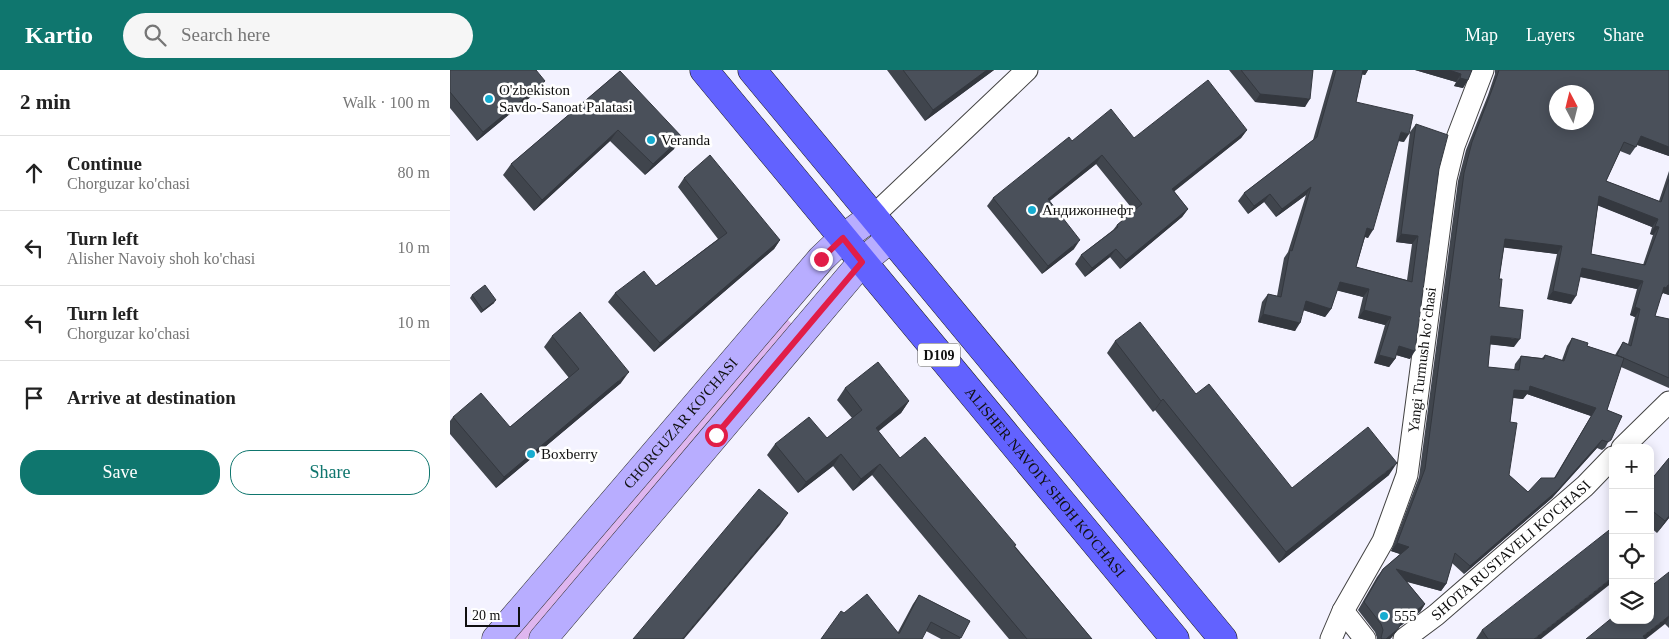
<!DOCTYPE html>
<html lang="en">
<head>
<meta charset="utf-8">
<style>
  :root { --surface:#fff; --page:#f6f6f6; --text:#222; --muted:#767676; --line:#e0e0e0; --accent:#0f766e }
  body { margin:0; font-family:Georgia,serif; background:var(--page); color:var(--text) }
  .controls { position:absolute; right:15px; bottom:15px; display:grid; overflow:hidden; border-radius:10px; box-shadow:0 2px 12px #0003 }
  .controls button { width:45px; height:45px; display:grid; place-items:center; padding:0; border:0; border-bottom:1px solid var(--line); background:var(--surface); color:var(--text); font:25px sans-serif }
  .compass { position:absolute; left:1099px; top:15px; width:45px; height:45px; border-radius:50%; background:var(--surface); box-shadow:0 2px 12px #0003; rotate:353deg }
  .scale { position:absolute; left:15px; bottom:12px; width:55px; box-sizing:border-box; padding-left:5px; border:2px solid #101010; border-top:0; font-size:14px; line-height:18px; white-space:nowrap; color:#101010; -webkit-text-stroke:4px #fff; paint-order:stroke }
  .stop { position:absolute; width:15px; height:15px; margin:-11px; border:4px solid #e11d48; border-radius:50%; background:#fff }
  .stop.end { background:#e11d48; border-color:#fff; box-shadow:0 1px 5px #0008 }
  .list { margin:0; padding:0; list-style:none }
  h2 { display:flex; justify-content:space-between; align-items:center; height:65px; margin:0; padding:0 20px; font-size:21px }
  h2 small { font-size:16px; font-weight:400; color:var(--muted) }
  .list li { display:grid; grid-template-columns:32px 1fr auto; gap:15px; align-items:center; box-sizing:border-box; height:75px; padding:0 20px; border-top:1px solid var(--line) }
  .list b { display:block; font-size:19px; white-space:nowrap }
  .list p { margin:0; font-size:16px; white-space:nowrap; color:var(--muted) }
  .list em { font-size:16px; font-style:normal; color:var(--muted) }
  .actions { display:flex; gap:10px; padding:15px 20px }
  .actions a { flex:1; padding:11px 0; border:1px solid var(--accent); border-radius:20px; text-align:center; font-size:18px; color:var(--accent) }
  .actions .main { background:var(--accent); color:#fff }
  .icon { flex:none; width:28px; height:28px; fill:none; stroke:currentColor; stroke-width:2; stroke-linecap:round; stroke-linejoin:round }
  .map { position:relative; flex:none; width:1219px; height:569px; overflow:hidden }
  header { display:flex; align-items:center; gap:30px; box-sizing:border-box; height:70px; padding:0 25px; background:var(--accent); color:#fff }
  header strong { font-size:24px }
  nav { display:flex; gap:28px; margin-inline-start:auto; font-size:18px }
  .search { width:350px; height:45px; background:var(--page); display:flex; align-items:center; gap:12px; box-sizing:border-box; padding:0 18px; border-radius:28px; color:var(--muted); font-size:19px }
  main { display:flex }
  aside { flex:1; background:var(--surface) }
  .map>svg:first-child { display:block }
  .green { fill:#dfb6ef }
  .lines { fill:none; stroke-linecap:round; stroke-linejoin:round }
  .street-casing { stroke:#434343; stroke-width:23 }
  .secondary-casing { stroke:#323232; stroke-width:29 }
  .primary-casing { stroke:#212121; stroke-width:29 }
  .street { stroke:#fff; stroke-width:21 }
  .secondary { stroke:#b8adff; stroke-width:28 }
  .primary { stroke:#6262ff; stroke-width:28 }
  .wall { fill:#40454d; fill-rule:evenodd }
  .shaded-wall { fill:#34383f }
  .building { fill:#4a505a; stroke:#34383f; fill-rule:evenodd }
  .route { stroke:#e11d48; stroke-width:6 }
  .poi-dot { fill:#17acd0; stroke:#fff; stroke-width:2 }
  .labels { text-anchor:middle; dominant-baseline:central; stroke-width:5; stroke-linejoin:round; paint-order:stroke }
  .shield { fill:#fff; stroke:#585858; stroke-width:1 }
  .shield-label { font-size:14px; font-weight:bold; fill:#101010 }
  .poi-label { font-size:15px; fill:#101010; stroke:#fff; text-anchor:start }
  .street-label { font-size:15px; fill:#101010; stroke:#fff }
</style>
</head>
<body>
<header>
<strong>Kartio</strong>
<div class="search"><svg class="icon" aria-label="search" viewBox="0 0 24 24"><circle cx="10" cy="10" r="6"/><path d="M15 15l6 6"/></svg>Search here</div>
<nav><a>Map</a><a>Layers</a><a>Share</a></nav>
</header>
<main>
<aside>
<h2>2 min<small>Walk · 100 m</small></h2>
<ul class="list">
<li><svg class="icon" aria-label="ahead" viewBox="0 0 24 24"><path d="M12 20V5M6 11l6-6 6 6"/></svg><div><b>Continue</b><p>Chorguzar ko'chasi</p></div><em>80 m</em></li>
<li><svg class="icon" aria-label="left" viewBox="0 0 24 24"><path d="M17 20v-9H6M10 6l-5 5 5 5"/></svg><div><b>Turn left</b><p>Alisher Navoiy shoh ko'chasi</p></div><em>10 m</em></li>
<li><svg class="icon" aria-label="left" viewBox="0 0 24 24"><path d="M17 20v-9H6M10 6l-5 5 5 5"/></svg><div><b>Turn left</b><p>Chorguzar ko'chasi</p></div><em>10 m</em></li>
<li><svg class="icon" aria-label="arrive" viewBox="0 0 24 24"><path d="M6 21V4h12l-3 4 3 4H6"/></svg><div><b>Arrive at destination</b></div></li>
</ul>
<div class="actions"><a class="main">Save</a><a>Share</a></div>
</aside>
<div class="map">
<svg width="1219" height="569" viewBox="0 0 1219 569">
  <rect width="100%" height="100%" fill="#f3f2ff"/>
  <path class="green" d="M334 246 345 257 77 569H54Z"/>
  <g class="lines">
    <defs>
      <g id="street">
        <path d="M423 146 577 0"/>
        <path d="M1172 378 1219 332"/>
        <path d="M893 541 915 569"/>
        <path d="M881 569 893 541 933 471 957 405 996 109 1004 76 1033 0"/>
        <path id="s1" d="M954 569 986 545 1135 416 1163 387"/>
      </g>
      <g id="secondary">
        <path id="s2" d="M46 569 371 189 393 168 423 146"/>
        <path d="M93 569 412 192 441 168"/>
      </g>
      <g id="primary">
        <path id="s3" d="M254 0 725 569"/>
        <path d="M302 0 773 569"/>
      </g>
    </defs>
    <use href="#street" class="street-casing"/>
    <use href="#secondary" class="secondary-casing"/>
    <use href="#primary" class="primary-casing"/>
    <use href="#street" class="street"/>
    <use href="#secondary" class="secondary"/>
    <use href="#primary" class="primary"/>
  </g>
  <path class="wall" d="M0 0 89 20 27 71 0 38Z
    M437 0H544L475 51Z
    M779 0H863L855 37 805 32Z
    M883 0H918L915 5 912 4 906 32 954 72 948 71 918 168 915 167 906 197 957 210 962 174 946 172 960 62 966 54 989 99 960 289 946 285 945 289 939 297 924 293 935 255 908 248 913 227 887 220 881 239 875 247 853 240 845 261 808 252 812 232 818 224 827 226 834 188 838 182 856 125 826 147 814 132 798 144 788 131 794 123 863 70Z
    M965 0H1022L1013 18 1004 16 1006 12Z
    M1045 0H1219V86L1187 75 1180 85 1170 81 1156 111 1209 131 1219 101V225L1213 223 1211 225 1205 246 1219 249V318L1171 297 1157 340 1172 346 1155 378 1152 380 1147 378 1102 428 1014 504 1002 493 996 514 991 521 957 512 975 534 970 542 949 557 942 567 940 569H927V568L925 562 908 540 927 507 933 499 950 484 941 481 969 407 1008 111 1016 80 1038 25 1045 4ZM1148 135 1202 157 1200 164 1203 165 1193 195 1141 184ZM1054 177 1107 184 1097 229 1121 234 1130 207 1187 219 1180 245 1185 247 1178 274 1173 272 1168 280 1165 285 1137 276 1122 268 1117 276 1112 290 1095 285 1092 288 1071 286 1065 294 1064 300 1038 297 1040 274 1064 277 1049 237V209ZM1077 324 1141 346 1104 408 1078 422 1059 405 1060 352 1063 328 1073 329Z
    M170 1 224 79 195 105 160 71 84 141 53 105 61 94Z
    M797 60 791 68 724 121 738 139 732 147 670 199 660 187 635 207 625 194 631 185 663 160 667 155 684 141 646 94 599 131 624 179 592 204 537 136 543 128 622 71 684 68Z
    M234 108 330 170 324 179 204 282 158 232 165 223 206 216 268 169 228 117Z
    M22 225 44 233 31 243 20 228Z
    M102 266 171 313 46 418 0 364V351L3 347 60 357 119 308 94 277Z
    M665 271 746 324 842 418 939 405 829 493 705 340 703 342 657 283Z
    M395 318 459 331 451 343 428 361 450 388 565 476 642 569H559L422 405 403 421 383 396 348 423 317 385 325 374 377 368 402 348 387 330Z
    M1219 388V448L1207 463 1200 457V411Z
    M1219 502V558L1215 554Z
    M469 525 520 551 510 569H491L476 561 371 569 394 543 448 562 463 534Z
    M1032 560 1091 569H1026Z"/>
  <path class="shaded-wall" d="M537 0H544L475 51 483 40Z
    M911 0H918L915 5 909 4Z
    M965 0H999L1011 4 1006 12Z
    M1010 8 1018 10 1013 18 1004 16Z
    M95 11 89 20 27 71 33 62Z
    M810 24 860 29 855 37 805 32Z
    M168 60 160 71 84 141 92 130Z
    M797 60 791 68 716 128 722 119Z
    M951 62 959 64 954 72 945 70Z
    M1191 66 1219 77V86L1185 74Z
    M232 67 224 79 195 105 203 94Z
    M652 85 646 94 591 138 598 129Z
    M861 117 856 125 826 147 832 139Z
    M820 124 814 132 798 144 804 136Z
    M1149 126 1208 149 1202 157 1144 134Z
    M738 139 732 147 670 199 676 190Z
    M1205 156 1209 157 1203 165 1200 164Z
    M917 158 923 160 918 168 912 166Z
    M951 164 968 166 962 174 946 172Z
    M1055 169 1112 176 1107 184 1049 177Z
    M330 170 324 179 204 282 210 273Z
    M630 170 624 179 592 204 598 196Z
    M666 179 660 187 635 207 642 198Z
    M1132 198 1193 211 1187 219 1127 206Z
    M890 212 919 219 913 227 885 220Z
    M1218 215H1219V225L1213 223 1211 226 1214 217Z
    M1103 221 1126 226 1121 234 1097 229Z
    M46 230 44 233 31 243 33 240Z
    M856 231 881 239 875 247 850 239Z
    M1185 237 1190 239 1185 247 1180 245Z
    M914 240 941 247 935 255 908 248Z
    M813 244 850 253 845 261 808 252Z
    M1041 266 1070 269 1064 277 1036 274Z
    M949 276 965 281 960 289 943 284Z
    M929 285 945 289 939 297 924 293Z
    M179 302 171 313 46 418 54 407Z
    M1080 316 1146 338 1141 346 1077 324 1073 329 1058 327 1064 320Z
    M713 329 705 340 703 342 711 331Z
    M459 331 451 343 418 370 426 358Z
    M1152 370 1147 378 1102 428 1014 504 1020 496Z
    M391 384 383 396 348 423 356 412Z
    M947 393 939 405 829 493 836 482Z
    M430 394 422 405 403 421 411 409Z
    M338 443 330 455 234 569H232Z
    M1219 446V448L1207 463 1215 451Z
    M947 473 959 477 953 485 941 481Z
    M946 499 996 514 991 521 941 507Z
    M1163 507V512L1091 569H1084Z
    M975 534 970 542 946 559 952 551Z
    M1219 546V548L1215 554 1196 569H1191L1193 566Z
    M948 559 942 567 940 569H936Z"/>
  <path class="building" d="M0 0H86L95 11 33 62 0 22Z
    M453 0H537L483 40Z
    M791 0H863L860 29 810 24Z
    M886 0H913L906 32 963 45 959 64 951 62 923 160 917 158 906 197 962 212 968 166 951 164 966 54 998 65 989 99 965 281 949 276 945 289 929 285 941 247 914 240 919 219 890 212 881 239 856 231 850 253 813 244 818 224 831 227 840 180 842 181 861 117 832 139 820 124 804 136 794 123 867 67Z
    M999 0H1022L1018 10 1010 8 1011 4Z
    M1049 0H1219V77L1191 66 1186 77 1174 72 1156 111 1211 132 1219 109V215H1218L1216 218 1214 217 1205 246 1219 249V308L1167 285 1173 272 1181 276 1190 239 1185 237 1193 211 1132 198 1126 226 1103 221 1112 176 1055 169 1049 209H1052L1049 237 1073 240 1070 269 1041 266 1038 297 1069 300 1071 286 1094 289 1095 285 1114 291 1122 268 1138 273 1137 276 1174 288 1157 340 1172 346 1161 370 1158 372 1152 370 1108 420 1020 496 1005 483 996 514 946 499 975 534 952 551 948 559 936 569H932L931 568 933 560 931 554 914 532 933 499 959 477 947 473 975 399 1014 103 1022 72 1043 17ZM1106 22H1136V52H1106ZM1149 126 1208 149 1205 156 1209 157 1195 195 1141 184ZM1080 316 1146 338 1105 408H1091L1078 422 1059 405 1067 353 1060 352 1064 320 1079 321Z
    M170 1 232 67 203 94 168 60 92 130 61 94Z
    M758 10 797 60 722 119 738 139 676 190 666 179 642 198 631 185 668 157 667 155 692 134 652 85 598 129 630 170 598 196 543 128 619 67 622 71 661 39 684 68Z
    M260 85 330 170 210 273 165 223 194 201 206 216 277 163 234 108Z
    M35 215 46 230 33 240 22 225Z
    M130 242 179 302 54 407 3 347 31 323 60 357 129 299 102 266Z
    M690 252 746 324 759 314 842 418 918 357 947 393 836 482 713 329 711 331 665 271Z
    M428 292 459 331 426 358 450 388 475 367 566 475 564 476 642 569H577L430 394 411 409 391 384 356 412 325 374 359 347 377 368 412 340 395 318Z
    M1219 388V446L1215 451 1200 439V411Z
    M309 419 338 443 232 569H183Z
    M1163 457V507L1084 569H1038L1032 560Z
    M1219 502V546L1193 566 1195 569H1136L1163 547V550H1200V517Z
    M417 524 449 564 469 525 520 551 511 568 481 552 472 569H371L391 541 394 543Z"/>
  <g class="lines">
    <path class="route" d="M266 365 412 192 393 168 371 189"/>
  </g>
  <g class="poi-dot">
    <circle cx="39" cy="29" r="5"/>
    <circle cx="201" cy="70" r="5"/>
    <circle cx="582" cy="140" r="5"/>
    <circle cx="81" cy="384" r="5"/>
    <circle cx="934" cy="546" r="5"/>
  </g>
  <g class="labels">
    <rect class="shield" x="468" y="273.5" width="42" height="23" rx="4"/>
    <g class="shield-label">
      <text x="489" y="285">D109</text>
    </g>
    <g class="poi-label">
      <text x="49" y="20">O'zbekiston<tspan x="49" dy="17">Savdo-Sanoat Palatasi</tspan></text>
      <text x="211" y="70">Veranda</text>
      <text x="592" y="140">Андижоннефт</text>
      <text x="91" y="384">Boxberry</text>
      <text x="944" y="546">555</text>
    </g>
    <g class="street-label">
      <text transform="translate(972 290) rotate(-83)">Yangi Turmush koʻchasi</text>
      <text stroke="none"><textPath href="#s2" startOffset="284">CHORGUZAR KO'CHASI</textPath></text>
      <text stroke="none"><textPath href="#s3" startOffset="535">ALISHER NAVOIY SHOH KO'CHASI</textPath></text>
      <text stroke="none"><textPath href="#s1" startOffset="139">SHOTA RUSTAVELI KO'CHASI</textPath></text>
    </g>
  </g>
</svg>
<div class="controls">
<button>+</button>
<button>−</button>
<button><svg class="icon" aria-label="locate" viewBox="0 0 24 24"><circle cx="12" cy="12" r="6"/><path d="M12 2v4M12 18v4M2 12h4M18 12h4"/></svg></button>
<button><svg class="icon" aria-label="layers" viewBox="0 0 24 24"><path d="M12 4l9 5-9 5-9-5zM3 14l9 5 9-5"/></svg></button>
</div>
<svg class="compass" viewBox="-18 -18 36 36"><path d="M0-13l5 13h-10z" fill="#e53935"/><path d="M0 13l5-13h-10z" fill="#767676"/></svg>
<div class="scale">20 m</div>
<div class="stop" style="left:266px;top:365px"></div>
<div class="stop end" style="left:371px;top:189px"></div>
</div>
</main>
</body>
</html>
